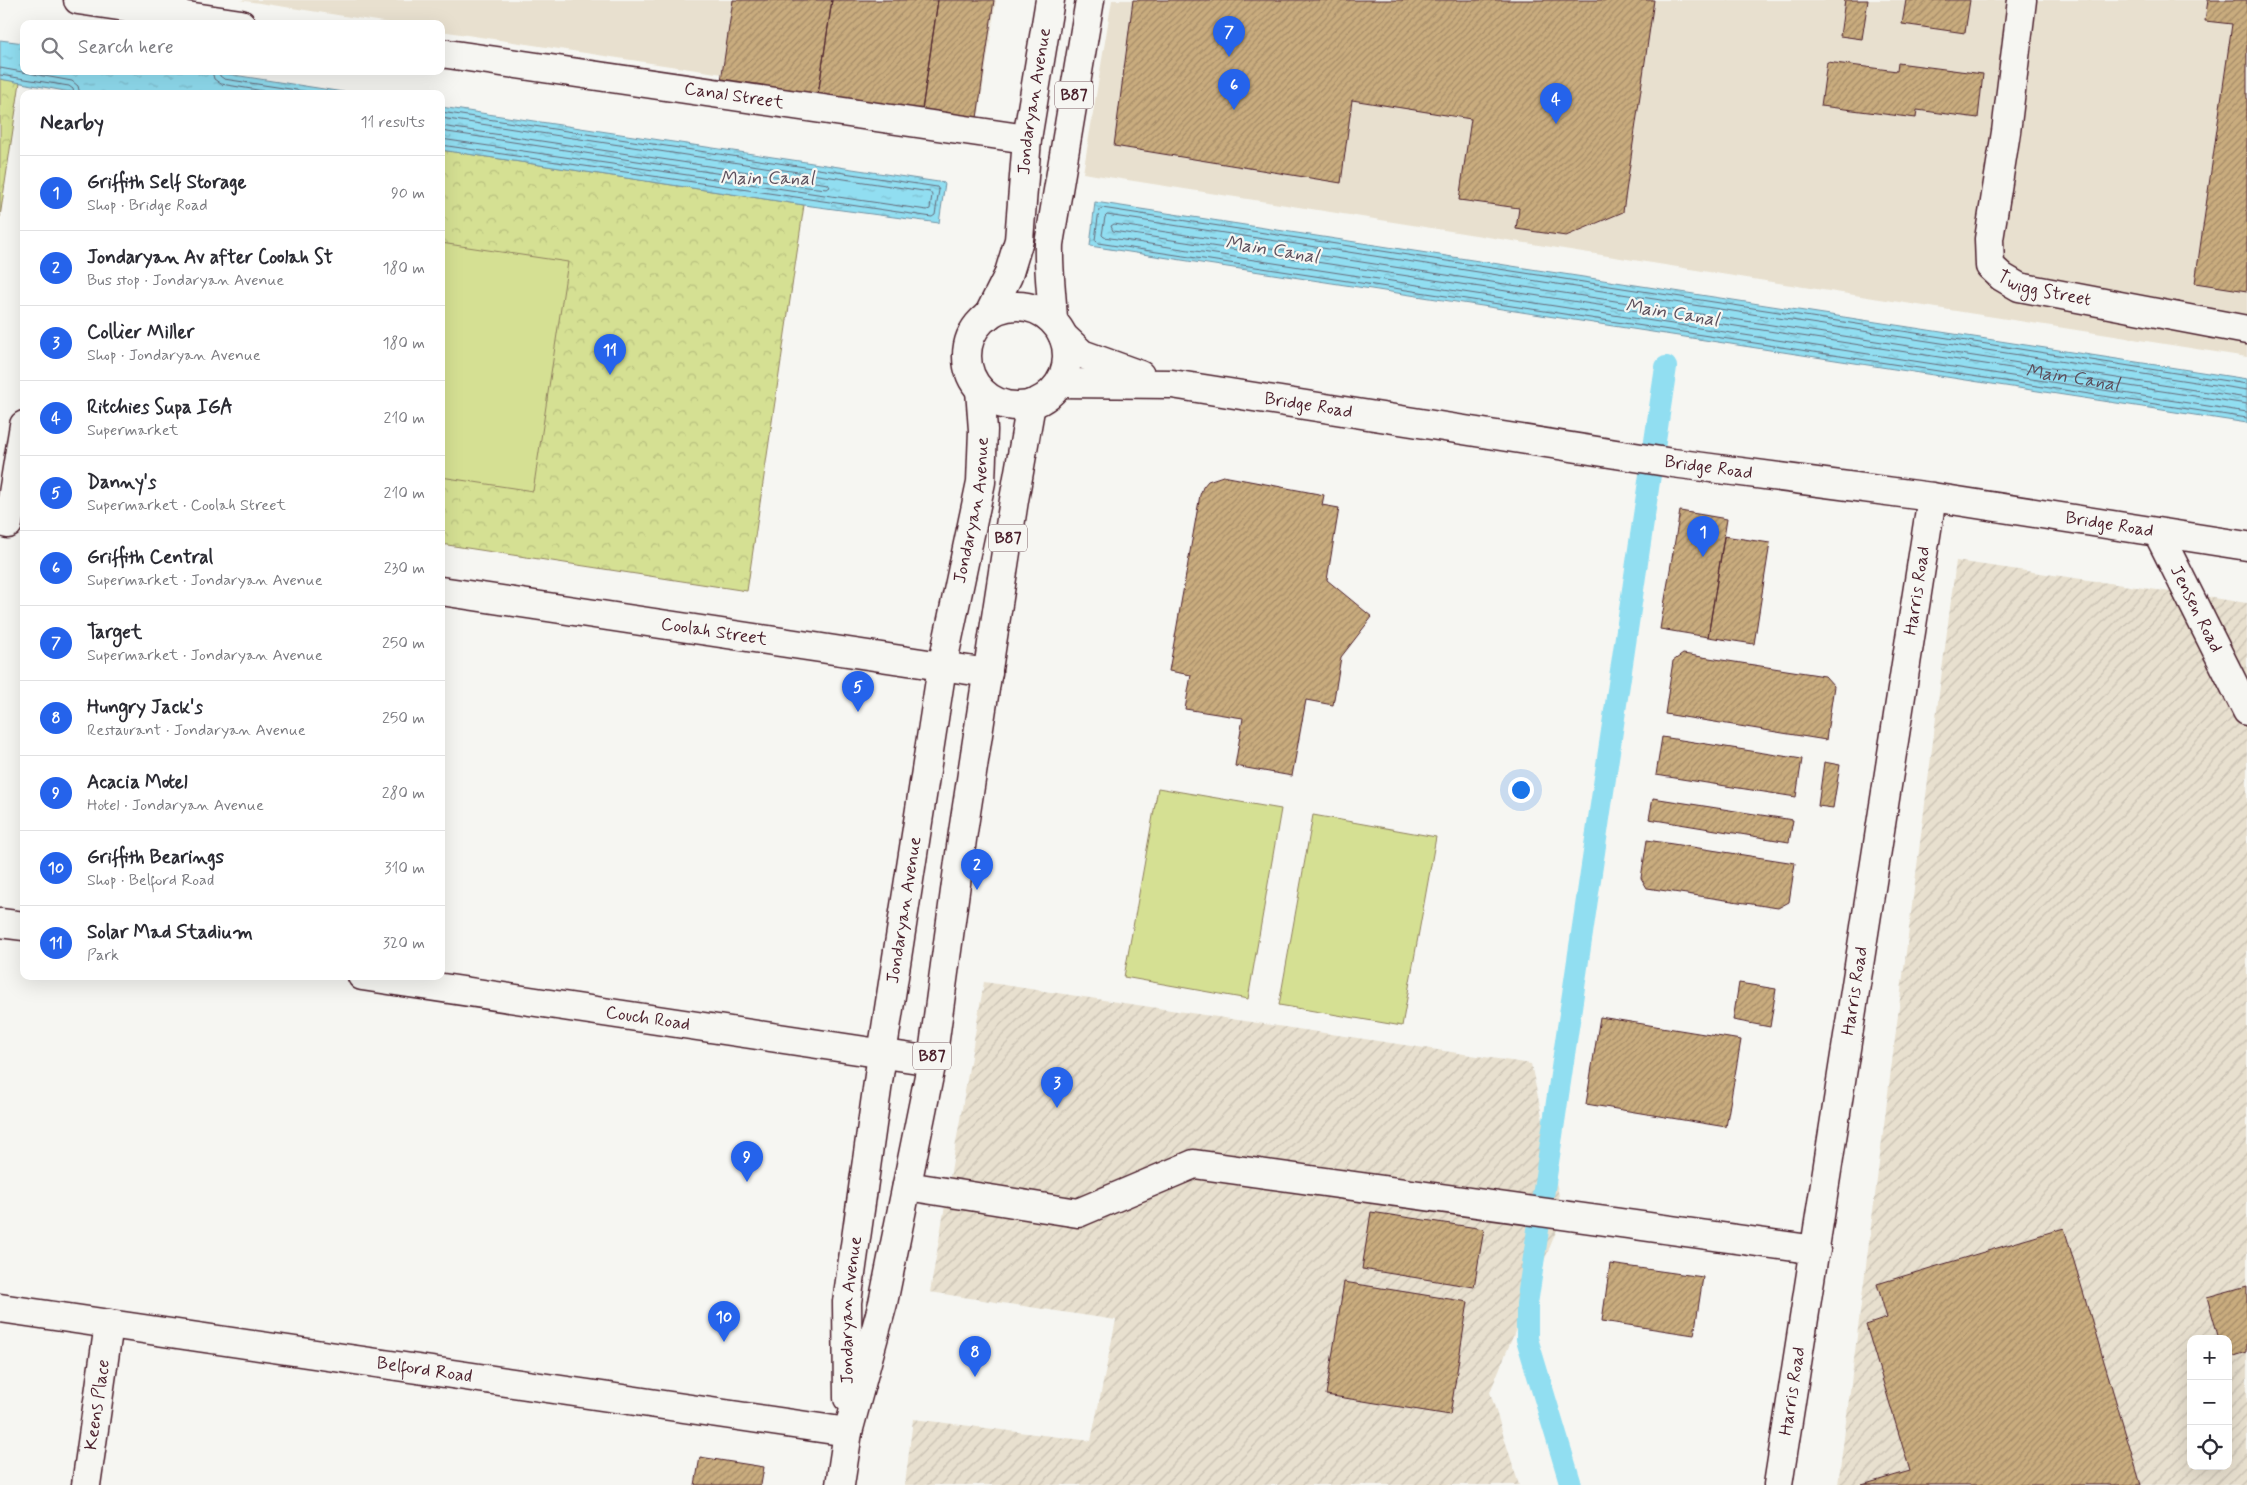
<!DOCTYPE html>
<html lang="en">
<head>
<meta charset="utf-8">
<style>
  :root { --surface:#fff; --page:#f2f2f3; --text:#2b2b33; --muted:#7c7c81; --line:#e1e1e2; --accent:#2563eb }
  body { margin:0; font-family:Mynerve,sans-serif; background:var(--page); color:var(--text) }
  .controls { position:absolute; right:15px; bottom:15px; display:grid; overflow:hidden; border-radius:10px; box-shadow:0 5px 20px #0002 }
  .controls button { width:45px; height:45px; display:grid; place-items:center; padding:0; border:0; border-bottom:1px solid var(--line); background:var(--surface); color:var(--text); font:25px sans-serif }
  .you { position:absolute; left:1520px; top:789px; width:18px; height:18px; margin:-12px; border:4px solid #fff; border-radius:50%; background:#1a73e8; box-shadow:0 0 0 8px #1a73e833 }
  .badge { display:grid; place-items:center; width:32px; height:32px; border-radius:50%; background:var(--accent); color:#fff; font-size:16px; font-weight:700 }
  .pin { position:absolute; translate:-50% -41px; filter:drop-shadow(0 1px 2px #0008) }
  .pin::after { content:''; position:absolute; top:26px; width:18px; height:15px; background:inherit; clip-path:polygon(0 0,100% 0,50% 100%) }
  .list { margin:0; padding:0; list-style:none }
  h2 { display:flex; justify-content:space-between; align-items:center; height:65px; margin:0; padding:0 20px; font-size:21px }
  h2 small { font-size:16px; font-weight:400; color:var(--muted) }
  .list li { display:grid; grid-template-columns:32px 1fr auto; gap:15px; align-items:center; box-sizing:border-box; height:75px; padding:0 20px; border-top:1px solid var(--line) }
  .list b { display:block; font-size:19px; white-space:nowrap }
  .list p { margin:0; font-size:16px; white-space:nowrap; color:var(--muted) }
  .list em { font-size:16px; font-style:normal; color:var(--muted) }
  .icon { flex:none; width:28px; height:28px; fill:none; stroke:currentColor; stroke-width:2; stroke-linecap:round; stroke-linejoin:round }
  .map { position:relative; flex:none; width:2247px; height:1485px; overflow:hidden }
  .search { position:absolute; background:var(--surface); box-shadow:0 5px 20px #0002; left:20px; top:20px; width:425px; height:55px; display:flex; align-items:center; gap:12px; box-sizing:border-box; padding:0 18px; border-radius:10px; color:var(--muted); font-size:19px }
  .panel { position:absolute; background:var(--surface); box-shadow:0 5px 20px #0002; left:20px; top:90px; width:425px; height:890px; border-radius:10px }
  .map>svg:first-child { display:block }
  .built { fill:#e8e0cf }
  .industrial { fill:url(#industrial-furrows); fill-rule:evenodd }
  .park { fill:url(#park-crowns); stroke:#90805f }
  .pitch { fill:#d5e093; stroke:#90805f }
  .water { fill:url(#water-ripples); stroke:#7592a2 }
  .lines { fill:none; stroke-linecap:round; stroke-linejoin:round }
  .shore { stroke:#666b7a; stroke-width:1 }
  .canal { stroke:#91def1; stroke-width:22 }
  .building { fill:url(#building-hatch); stroke:#4a1f2b }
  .minor-casing { stroke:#4a1f2b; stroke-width:31 }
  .major-casing { stroke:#4a1f2b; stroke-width:31 }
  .minor { stroke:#f6f6f2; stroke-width:28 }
  .major { stroke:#f6f6f2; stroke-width:28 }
  .labels { text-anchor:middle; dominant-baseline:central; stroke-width:4.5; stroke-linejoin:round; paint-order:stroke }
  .shield { fill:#f6f6f2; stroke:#7e6067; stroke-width:1 }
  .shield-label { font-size:16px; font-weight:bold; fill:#4a1f2b }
  .street-label { font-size:18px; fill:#4a1f2b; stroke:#f6f6f2 }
  .water-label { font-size:19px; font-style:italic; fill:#5c4f5c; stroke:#f6f6f2 }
</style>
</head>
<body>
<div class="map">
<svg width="2247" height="1485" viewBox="0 0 2247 1485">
  <defs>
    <pattern id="industrial-furrows" width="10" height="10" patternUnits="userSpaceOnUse" patternTransform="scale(1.25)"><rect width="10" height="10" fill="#e8e0cf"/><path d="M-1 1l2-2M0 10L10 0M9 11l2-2" fill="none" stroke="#c8c0b2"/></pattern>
    <pattern id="park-crowns" width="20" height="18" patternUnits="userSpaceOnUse" patternTransform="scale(1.25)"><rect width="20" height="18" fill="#d5e093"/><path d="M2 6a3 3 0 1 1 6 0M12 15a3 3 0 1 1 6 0" fill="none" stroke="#b8c07f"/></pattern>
    <pattern id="water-ripples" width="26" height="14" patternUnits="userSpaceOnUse" patternTransform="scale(1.25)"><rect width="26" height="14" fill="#91def1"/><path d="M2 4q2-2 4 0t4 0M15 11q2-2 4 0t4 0" fill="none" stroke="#7fbecf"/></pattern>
    <pattern id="building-hatch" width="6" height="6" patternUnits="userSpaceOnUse" patternTransform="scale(1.25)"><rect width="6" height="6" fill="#c9ac7e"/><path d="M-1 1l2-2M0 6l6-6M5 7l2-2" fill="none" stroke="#a58b67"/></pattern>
  </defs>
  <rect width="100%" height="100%" fill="#f6f6f2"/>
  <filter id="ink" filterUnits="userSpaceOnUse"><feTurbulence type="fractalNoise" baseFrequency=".02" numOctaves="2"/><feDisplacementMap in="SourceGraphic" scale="10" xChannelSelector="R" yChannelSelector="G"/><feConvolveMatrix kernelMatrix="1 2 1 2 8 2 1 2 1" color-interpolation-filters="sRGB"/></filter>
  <g filter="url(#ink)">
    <path class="built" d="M240 0H996L979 113 441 31V24H396Z
      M1112 0H2247V357L1083 173Z"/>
    <path class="industrial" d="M1956 561 2247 603V1485H1838ZM2191 1339H2228V1466H2191Z
      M984 982 1531 1064 1563 1215 1490 1392 1519 1485H905L913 1419 1091 1441 1116 1320 930 1292Z"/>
    <path class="park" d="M0 79 20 82 0 217Z
      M441 150 804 205 747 591 441 544Z"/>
    <path class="pitch" d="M441 243 568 262 533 491 441 477Z
      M1158 788 1281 809 1248 999 1124 977Z
      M1313 815 1436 837 1402 1026 1279 1005Z"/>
    <path class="water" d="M0 40 24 43V71H208L356 94H81L0 79Z
      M441 107 945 183 939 223 804 205 441 150Z
      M1095 202 2247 379V423L1090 246Z"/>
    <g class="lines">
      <g class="shore">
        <path d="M0 68 72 81 78 86 80 94"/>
        <path d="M212 71 214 79 221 84 282 94"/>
        <path d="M219 71 220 76 224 79 323 94"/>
        <path d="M0 75 69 86 73 89 74 94"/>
        <path d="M441 112 937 187 939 190 935 215 932 217 441 145"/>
        <path d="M441 118 930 192 932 195 930 209 927 210 441 139"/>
        <path d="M441 126 828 184 830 187 827 189 807 187 441 131"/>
        <path d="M2247 384 1102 208 1099 210 1095 240 1098 243 2247 418"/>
        <path d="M2247 390 1107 215 1105 217 1102 235 1104 237 2247 412"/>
        <path id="s1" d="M2247 398 1114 224 1111 226 1113 231 2247 404"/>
      </g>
      <path class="canal" d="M1571 1485 1527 1339V1304L1666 367"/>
    </g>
    <path class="building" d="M733 0H832L818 95 721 81Z
      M832 0H938L922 110 818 95Z
      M938 0H994L977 118 922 110Z
      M1133 0H1654L1623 212 1566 236 1516 229 1519 208 1459 200 1471 119 1352 100 1341 183 1114 146Z
      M1845 0H1868L1862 39 1840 36Z
      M1906 0H1970L1965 33 1902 24Z
      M2208 0H2247V291L2195 283 2232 24 2205 21Z
      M1827 62 1897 71 1898 63 1983 74 1978 118 1917 110 1916 118 1821 106Z
      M1223 476 1324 495 1322 505 1339 508 1327 580 1372 617 1341 657 1333 705 1306 700 1292 776 1235 766 1243 718 1185 709 1191 675 1169 671 1200 495 1203 487 1208 481Z
      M1680 511 1727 519 1708 637 1660 629Z
      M1724 536 1770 543 1754 644 1708 637Z
      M1683 654 1825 676 1834 686 1826 740 1665 714 1673 661Z
      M1662 737 1802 759 1796 797 1656 775Z
      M1824 762 1840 765 1833 808 1818 806Z
      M1653 798 1793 820 1789 842 1649 819Z
      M1647 840 1795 863 1789 902 1778 908 1647 888 1641 878Z
      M1739 983 1776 989 1770 1027 1733 1020Z
      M1600 1017 1741 1040 1726 1127 1586 1104Z
      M1371 1212 1484 1229 1474 1287 1362 1269Z
      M2064 1228 2141 1485H1862L1910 1471 1866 1325 1887 1318 1877 1284Z
      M1610 1264 1703 1277 1694 1335 1602 1321Z
      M1344 1282 1468 1302 1450 1415 1326 1395Z
      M2247 1286V1352L2228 1358V1339H2219L2207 1297Z
      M700 1457 764 1467 761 1485H695Z"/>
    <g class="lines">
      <defs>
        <g id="minor">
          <path d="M78 0 241 24"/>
          <path id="s2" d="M2022 0 2006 132 1989 239 1990 266 2002 277 2019 287 2247 330"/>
          <path id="s3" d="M441 53 1027 139"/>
          <path d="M1063 336 1082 354 1140 375"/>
          <path id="s4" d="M1060 383 1172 384 1673 463 1932 497 2247 546"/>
          <path d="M8 524 24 425"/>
          <path id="s5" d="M2158 533 2247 711"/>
          <path id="s6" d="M441 591 988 673"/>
          <path d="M0 923 24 926"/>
          <path id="s7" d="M362 976 932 1061"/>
          <path d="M907 1186 1078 1213 1194 1164 1816 1250"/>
          <path id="s8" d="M0 1308 848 1432"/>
          <path id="s9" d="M86 1485 109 1324"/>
          <path id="s10" d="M1778 1485 1932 497"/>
        </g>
        <g id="major">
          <circle cx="1017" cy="356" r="50"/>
          <path id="s11" d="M988 316 1008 276 1019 240 1027 139 1050 0"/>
          <path d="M1053 321C1052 295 1048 270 1049 244L1090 0"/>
          <path id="s12" d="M848 1398 847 1302 882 1054 942 667 981 482 983 430 980 390"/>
          <path d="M840 1485 848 1432 883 1303 932 1061 963 832 1014 500 1031 404"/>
        </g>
      </defs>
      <use href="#minor" class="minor-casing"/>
      <use href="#major" class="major-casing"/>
      <use href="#minor" class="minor"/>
      <use href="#major" class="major"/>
    </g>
  </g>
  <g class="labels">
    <g class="shield">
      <rect x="1055" y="81.5" width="38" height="27" rx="4"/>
      <rect x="989" y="524.5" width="38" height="27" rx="4"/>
      <rect x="913" y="1042.5" width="38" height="27" rx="4"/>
    </g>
    <g class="shield-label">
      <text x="1074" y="95">B87</text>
      <text x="1008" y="538">B87</text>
      <text x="932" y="1056">B87</text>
    </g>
    <g class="street-label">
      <text stroke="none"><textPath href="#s3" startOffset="296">Canal Street</textPath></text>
      <text stroke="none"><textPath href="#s11" startOffset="222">Jondaryan Avenue</textPath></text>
      <text stroke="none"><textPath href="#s2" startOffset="329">Twigg Street</textPath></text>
      <text stroke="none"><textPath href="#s4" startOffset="250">Bridge Road</textPath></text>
      <text stroke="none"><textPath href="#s4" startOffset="655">Bridge Road</textPath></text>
      <text stroke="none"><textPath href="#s12" startOffset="898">Jondaryan Avenue</textPath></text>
      <text stroke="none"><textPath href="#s4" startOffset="1060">Bridge Road</textPath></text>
      <text stroke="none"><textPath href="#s10" startOffset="905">Harris Road</textPath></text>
      <text stroke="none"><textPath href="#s5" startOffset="85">Jensen Road</textPath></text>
      <text stroke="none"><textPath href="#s6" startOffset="276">Coolah Street</textPath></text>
      <text stroke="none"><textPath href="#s12" startOffset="492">Jondaryan Avenue</textPath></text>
      <text stroke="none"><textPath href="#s10" startOffset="500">Harris Road</textPath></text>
      <text stroke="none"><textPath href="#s7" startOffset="289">Couch Road</textPath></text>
      <text stroke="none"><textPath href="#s12" startOffset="88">Jondaryan Avenue</textPath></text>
      <text stroke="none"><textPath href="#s8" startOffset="429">Belford Road</textPath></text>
      <text stroke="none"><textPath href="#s10" startOffset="95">Harris Road</textPath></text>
      <text stroke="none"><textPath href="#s9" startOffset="81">Keens Place</textPath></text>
    </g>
    <g class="water-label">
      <text x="767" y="178">Main Canal</text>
      <text transform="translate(1272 250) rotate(9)">Main Canal</text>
      <text transform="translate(1672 313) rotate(9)">Main Canal</text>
      <text stroke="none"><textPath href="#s1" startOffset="2126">Main Canal</textPath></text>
    </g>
  </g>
</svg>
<div class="controls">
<button>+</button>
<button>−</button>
<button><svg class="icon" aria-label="locate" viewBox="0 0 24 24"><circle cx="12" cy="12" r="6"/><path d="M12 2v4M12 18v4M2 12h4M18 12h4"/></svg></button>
</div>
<div class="you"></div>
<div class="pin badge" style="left:1703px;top:557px">1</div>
<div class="pin badge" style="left:977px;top:890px">2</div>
<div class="pin badge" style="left:1057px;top:1108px">3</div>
<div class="pin badge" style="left:1556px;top:124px">4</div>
<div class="pin badge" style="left:858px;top:712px">5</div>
<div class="pin badge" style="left:1234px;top:110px">6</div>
<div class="pin badge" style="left:1229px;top:57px">7</div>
<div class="pin badge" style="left:975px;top:1377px">8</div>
<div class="pin badge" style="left:747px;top:1182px">9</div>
<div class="pin badge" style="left:724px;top:1342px">10</div>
<div class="pin badge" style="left:610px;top:375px">11</div>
<div class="search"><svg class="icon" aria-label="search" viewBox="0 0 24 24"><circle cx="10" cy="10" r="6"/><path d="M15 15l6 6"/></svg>Search here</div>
<section class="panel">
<h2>Nearby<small>11 results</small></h2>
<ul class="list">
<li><span class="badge">1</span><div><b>Griffith Self Storage</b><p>Shop · Bridge Road</p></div><em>90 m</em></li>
<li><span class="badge">2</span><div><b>Jondaryan Av after Coolah St</b><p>Bus stop · Jondaryan Avenue</p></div><em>180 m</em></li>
<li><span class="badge">3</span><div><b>Collier Miller</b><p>Shop · Jondaryan Avenue</p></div><em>180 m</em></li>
<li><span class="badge">4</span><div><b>Ritchies Supa IGA</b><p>Supermarket</p></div><em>210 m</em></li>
<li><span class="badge">5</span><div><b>Danny's</b><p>Supermarket · Coolah Street</p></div><em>210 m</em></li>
<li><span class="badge">6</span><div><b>Griffith Central</b><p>Supermarket · Jondaryan Avenue</p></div><em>230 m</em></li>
<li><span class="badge">7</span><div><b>Target</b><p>Supermarket · Jondaryan Avenue</p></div><em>250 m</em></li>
<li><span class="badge">8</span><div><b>Hungry Jack's</b><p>Restaurant · Jondaryan Avenue</p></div><em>250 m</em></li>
<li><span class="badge">9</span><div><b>Acacia Motel</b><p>Hotel · Jondaryan Avenue</p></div><em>280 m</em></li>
<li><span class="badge">10</span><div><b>Griffith Bearings</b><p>Shop · Belford Road</p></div><em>310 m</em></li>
<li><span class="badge">11</span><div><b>Solar Mad Stadium</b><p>Park</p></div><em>320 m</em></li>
</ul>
</section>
</div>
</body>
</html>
